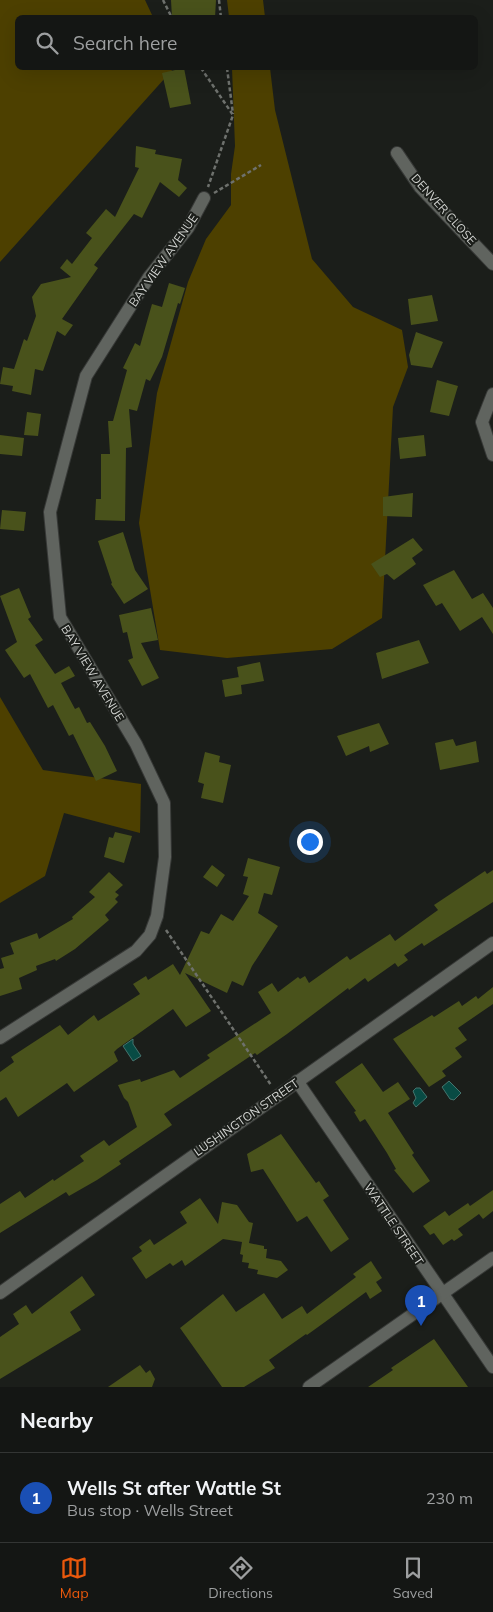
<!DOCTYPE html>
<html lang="en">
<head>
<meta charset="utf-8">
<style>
  :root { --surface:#141614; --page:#1d1f1d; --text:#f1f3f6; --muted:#9d9fa0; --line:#333534; --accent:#ea580c }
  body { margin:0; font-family:Mulish,sans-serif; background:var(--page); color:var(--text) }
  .you { position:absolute; left:309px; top:841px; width:18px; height:18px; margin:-12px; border:4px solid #fff; border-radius:50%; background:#1a73e8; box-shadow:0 0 0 8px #1a73e833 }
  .badge { display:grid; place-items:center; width:32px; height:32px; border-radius:50%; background:var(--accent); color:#fff; font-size:16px; font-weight:700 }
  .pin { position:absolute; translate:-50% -41px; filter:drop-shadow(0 1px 2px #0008) }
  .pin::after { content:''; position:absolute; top:26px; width:18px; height:15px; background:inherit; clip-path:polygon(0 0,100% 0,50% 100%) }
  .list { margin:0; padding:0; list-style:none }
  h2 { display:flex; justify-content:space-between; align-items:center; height:65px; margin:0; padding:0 20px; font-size:21px }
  h2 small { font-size:16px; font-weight:400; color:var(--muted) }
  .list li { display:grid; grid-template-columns:32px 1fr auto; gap:15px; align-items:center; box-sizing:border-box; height:90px; padding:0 20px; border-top:1px solid var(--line) }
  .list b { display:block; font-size:19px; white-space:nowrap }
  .list p { margin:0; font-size:16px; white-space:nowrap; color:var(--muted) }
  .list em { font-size:16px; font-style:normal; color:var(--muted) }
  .icon { flex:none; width:28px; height:28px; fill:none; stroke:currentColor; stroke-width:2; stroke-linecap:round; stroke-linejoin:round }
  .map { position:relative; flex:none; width:493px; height:1387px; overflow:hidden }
  .search { position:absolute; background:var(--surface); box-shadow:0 5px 20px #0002; left:15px; right:15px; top:15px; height:55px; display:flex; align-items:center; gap:12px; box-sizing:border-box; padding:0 18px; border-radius:8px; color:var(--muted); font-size:19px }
  .sheet { height:155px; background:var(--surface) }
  nav { display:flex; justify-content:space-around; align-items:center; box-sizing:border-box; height:70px; border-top:1px solid var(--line); background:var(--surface); font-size:14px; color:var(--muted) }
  nav a { display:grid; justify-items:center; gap:2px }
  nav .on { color:var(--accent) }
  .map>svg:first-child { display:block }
  .forest { fill:#4d4000 }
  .water { fill:#084b44; stroke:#45746e }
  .building { fill:#49521b }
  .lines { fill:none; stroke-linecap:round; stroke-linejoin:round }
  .street-casing { stroke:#373937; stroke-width:14 }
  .secondary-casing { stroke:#373937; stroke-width:14 }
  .path { stroke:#6e716d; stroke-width:2.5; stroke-dasharray:4 2.5; stroke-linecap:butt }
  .street { stroke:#60645f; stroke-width:12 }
  .secondary { stroke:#60645f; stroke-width:12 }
  .labels { text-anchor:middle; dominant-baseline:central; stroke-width:4; stroke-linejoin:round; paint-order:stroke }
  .street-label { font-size:12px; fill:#d2d4d1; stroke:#1b1e1a }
</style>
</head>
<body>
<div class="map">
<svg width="493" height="1387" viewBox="0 0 493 1387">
  <rect width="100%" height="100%" fill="#1b1e1a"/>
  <path class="forest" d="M0 0H145L153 17 18 18V68H174L0 262Z
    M227 0H263L265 17H229Z
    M232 68H270L275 110 312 259 353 307 402 330 408 367 393 407 382 618 332 649 227 658 160 650 139 523 157 393 188 282 206 239 231 205V174L235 146Z
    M0 697 43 770 141 784 140 833 64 813 45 876 0 903Z"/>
  <path class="water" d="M133 1039V1044L141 1056 133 1061 123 1046Z
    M449 1081 461 1093 454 1100 450 1099 442 1087Z
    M416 1088H420L427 1097 416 1107 413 1103 416 1098 413 1091Z"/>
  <path class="building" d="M171 0H216L215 18H172Z
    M184 68 191 104 170 108 162 73Z
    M136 146 156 150 155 154 182 159 178 180 187 188 179 197 160 182 142 218 134 214 94 265 98 268 62 319 73 325 65 336 57 331 43 371 35 369 31 395 12 391 13 386 0 384 3 367 14 369 24 339 27 341 36 316 32 297 41 284 71 277 60 268 67 259 72 264 92 238 86 233 106 209 115 217 139 168 135 167Z
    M169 283 185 288 180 304 178 303 162 357 150 381 146 379 137 411 129 409 132 447 126 448 125 521 95 520 96 499H101V454H110L108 421H113L127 370 123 368 135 343 140 346 152 304 162 307Z
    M432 295 438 321 411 325 408 299Z
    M416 332 443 342 432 368 411 365 409 355Z
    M437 380 458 386 449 416 430 412Z
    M27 412 41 414 38 436 24 435Z
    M0 435 24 438 22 456 0 454Z
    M424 435 426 456 400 459 398 438Z
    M413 493 412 517 383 516V497Z
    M2 510 26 512 24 531 0 529Z
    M123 532 135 570 148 589 124 604 111 584 112 583 98 541Z
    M413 538 423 550 412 558 416 564 394 580 387 574 380 577 371 564Z
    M454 570 472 599 483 593 493 608V634L482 617 460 631 442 603 436 606 423 585Z
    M19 588 31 617 28 619 43 640 35 645 55 674 69 666 75 676 61 683 75 709 79 707 87 723 90 722 105 746 117 771 96 781 73 734 69 736 53 705 48 708 30 674 24 678 5 650 17 642 0 596Z
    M151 608 158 640 141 643 159 678 142 686 128 660 133 658 127 632 123 633 119 615Z
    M419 640 429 663 382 679 376 653Z
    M260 662 264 681 241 685 242 694 225 697 222 680 239 677 240 685 237 667Z
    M379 723 389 744 370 752 369 746 346 756 337 736Z
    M453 739 456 746 476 741 479 762 440 770 435 743Z
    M205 752 220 756 219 762 231 765 223 803 201 798 204 784 198 782Z
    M115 832 132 836 124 863 104 857 109 837 113 838Z
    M248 858 280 867 272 895 264 893 258 913 278 926 252 966 243 986 232 981 227 993 185 973 211 1011 186 1027 173 1009 117 1049 114 1052 118 1061 74 1092 67 1083 18 1117 6 1097 0 1101V1072L14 1062 11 1057 60 1025 68 1035 94 1015 98 1021 140 994 133 984 146 976 148 980 173 964 180 975 201 931 209 934 221 914 233 921 249 896 243 894 248 877 243 876Z
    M212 865 225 875 217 887 203 877Z
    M493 870V902L424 946 422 943 404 955 408 960 398 967 395 963 368 982 365 978 349 990 348 988 287 1034 257 1055 255 1053 164 1114 172 1125 119 1161 121 1164 97 1180 69 1196 66 1192 0 1233V1204L20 1191 25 1198 53 1179 54 1181 84 1161 80 1156 104 1140 109 1146 137 1127 128 1102 124 1098 118 1085 140 1079 141 1082 174 1070 180 1078 210 1058 207 1055 271 1013 258 992 272 983 278 992 298 977 300 979 305 976 309 983 347 956 350 960 390 934 395 941 438 910 434 905 485 871 487 874Z
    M109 872 123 885 115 892 119 895 115 899 118 902 105 915 109 920 75 949 56 961 55 959 36 966 37 970 19 978 22 989 0 996V969L4 968 1 958 14 954 10 943 37 933 39 939 73 919 72 917 95 897 89 892Z
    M493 987V1004L458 1028 467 1040 455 1048 462 1057 442 1071 446 1076 429 1087 393 1039 432 1015 434 1017 459 1001 462 1006 476 996 478 999Z
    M362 1063 383 1092 398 1082 410 1099 388 1113 414 1153 412 1155 430 1181 413 1193 394 1170 396 1169 387 1153 365 1119 360 1122 354 1112 356 1111 335 1082Z
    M281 1134 316 1183 319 1181 329 1196 323 1200 349 1239 331 1252 307 1216 297 1222 263 1169 251 1172 247 1154Z
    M493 1190V1211L483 1219 479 1214 458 1229 463 1235 454 1241 452 1239 443 1245 434 1233 430 1235 423 1226 445 1211 449 1216 468 1203 470 1206Z
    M200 1198 218 1224 222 1202 237 1205 249 1222 253 1223 249 1243 264 1246V1249H267L266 1258 281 1261 288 1270 277 1278 257 1274 258 1270 248 1268 249 1263 242 1262 243 1255 240 1254 242 1242 223 1239 185 1266 182 1260 173 1266 170 1263 146 1279 132 1258 142 1251 139 1247 150 1239 154 1245 187 1223 180 1212Z
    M371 1261 382 1278 376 1282 382 1291 370 1299 366 1292 325 1322 307 1335 306 1334 269 1360 275 1368 244 1387H222L180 1328 223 1294 236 1312 264 1293 282 1319 302 1306 307 1314 356 1277 353 1274Z
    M82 1276 95 1295 70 1312 81 1330 0 1379V1337L19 1324 13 1314 26 1305 32 1314Z
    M434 1339 468 1387H368L393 1370 391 1368Z
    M140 1365 146 1373 150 1370 155 1379 152 1387H108Z"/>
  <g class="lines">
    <defs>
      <path id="street" d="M397 153 420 187 493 264
        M493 394 482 422 493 455
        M0 1038 136 951 150 935 157 916 165 857 164 803 136 744 60 617 50 512 86 376 149 277 188 228 204 198
        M297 1081 493 1367
        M0 1293 493 943"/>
      <path id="secondary" d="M309 1387 493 1258"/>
    </defs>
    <use href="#street" class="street-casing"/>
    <use href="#secondary" class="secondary-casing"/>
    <path class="path" d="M163 0 172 18
      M219 0 221 18
      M201 68 233 115 208 187
      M227 68 233 114
      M214 193 261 165
      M166 930 271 1085"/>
    <use href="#street" class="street"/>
    <use href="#secondary" class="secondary"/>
  </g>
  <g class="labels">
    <g class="street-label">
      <text transform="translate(444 209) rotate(48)">DENVER CLOSE</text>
      <text transform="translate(163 260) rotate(-55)">BAY VIEW AVENUE</text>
      <text transform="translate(93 673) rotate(59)">BAY VIEW AVENUE</text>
      <text transform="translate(246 1117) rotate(-35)">LUSHINGTON STREET</text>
      <text transform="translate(394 1224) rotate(56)">WATTLE STREET</text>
    </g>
  </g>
</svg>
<div class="you"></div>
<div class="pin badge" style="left:421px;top:1326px;background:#1a4fb4">1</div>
<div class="search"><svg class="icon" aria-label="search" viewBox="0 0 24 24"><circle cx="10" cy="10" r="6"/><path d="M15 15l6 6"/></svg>Search here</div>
</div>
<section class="sheet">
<h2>Nearby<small></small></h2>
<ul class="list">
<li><span class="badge" style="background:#1a4fb4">1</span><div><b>Wells St after Wattle St</b><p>Bus stop · Wells Street</p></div><em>230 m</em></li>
</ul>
</section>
<nav>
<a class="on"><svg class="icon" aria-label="map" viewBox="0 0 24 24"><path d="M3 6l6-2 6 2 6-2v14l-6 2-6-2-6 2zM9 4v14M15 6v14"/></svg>Map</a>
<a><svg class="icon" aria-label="directions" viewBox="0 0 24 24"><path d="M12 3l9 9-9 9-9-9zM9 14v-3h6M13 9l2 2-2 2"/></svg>Directions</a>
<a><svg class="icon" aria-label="saved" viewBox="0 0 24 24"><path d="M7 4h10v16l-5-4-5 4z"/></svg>Saved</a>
</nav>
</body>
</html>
